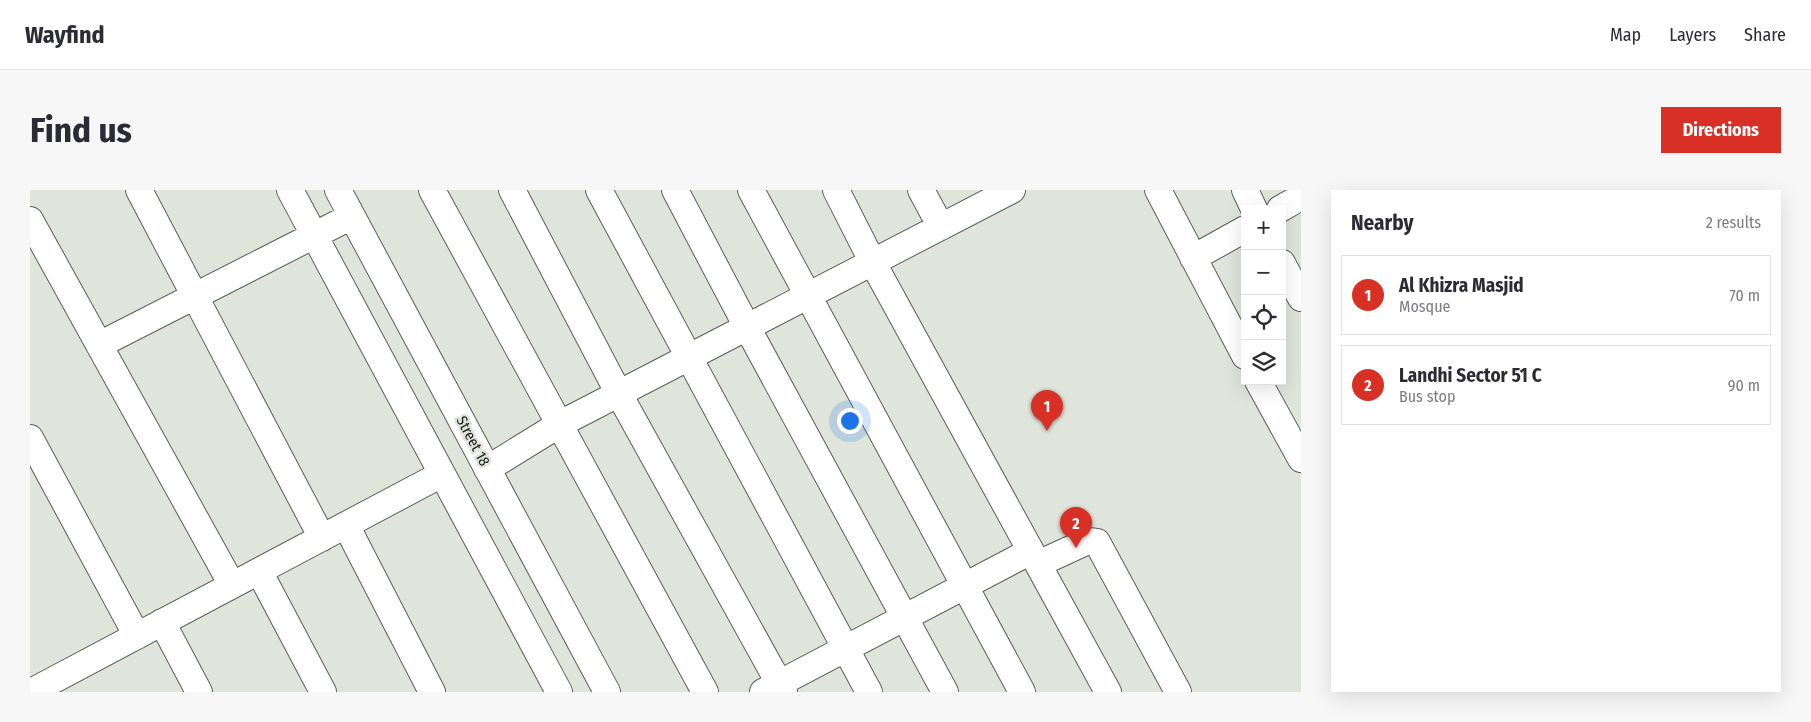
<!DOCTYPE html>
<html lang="en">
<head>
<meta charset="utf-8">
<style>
  :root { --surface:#fff; --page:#f7f7f7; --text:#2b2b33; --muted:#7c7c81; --line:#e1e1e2; --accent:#d93025 }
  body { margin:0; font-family:"Fira Sans Condensed",sans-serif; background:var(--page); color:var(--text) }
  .controls { position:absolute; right:15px; top:15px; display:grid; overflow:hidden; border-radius:0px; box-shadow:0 5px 20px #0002 }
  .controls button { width:45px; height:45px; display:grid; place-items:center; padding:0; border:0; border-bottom:1px solid var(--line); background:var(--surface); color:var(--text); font:25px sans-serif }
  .you { position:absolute; left:819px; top:230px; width:18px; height:18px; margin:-12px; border:4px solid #fff; border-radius:50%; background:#1a73e8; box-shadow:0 0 0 8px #1a73e833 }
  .badge { display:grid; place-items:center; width:32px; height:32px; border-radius:50%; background:var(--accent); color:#fff; font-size:16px; font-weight:700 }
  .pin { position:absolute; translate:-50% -41px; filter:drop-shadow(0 1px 2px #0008) }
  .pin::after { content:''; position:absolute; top:26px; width:18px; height:15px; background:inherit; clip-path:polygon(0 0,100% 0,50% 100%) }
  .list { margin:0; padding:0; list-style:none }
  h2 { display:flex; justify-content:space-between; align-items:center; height:65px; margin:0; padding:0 20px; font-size:21px }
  h2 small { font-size:16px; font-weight:400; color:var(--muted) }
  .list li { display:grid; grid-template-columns:32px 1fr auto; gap:15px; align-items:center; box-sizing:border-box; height:80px; margin:0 10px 10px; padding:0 10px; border:1px solid var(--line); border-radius:0px }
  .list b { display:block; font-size:19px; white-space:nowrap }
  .list p { margin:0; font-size:16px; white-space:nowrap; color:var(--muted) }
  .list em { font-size:16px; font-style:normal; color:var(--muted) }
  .icon { flex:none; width:28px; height:28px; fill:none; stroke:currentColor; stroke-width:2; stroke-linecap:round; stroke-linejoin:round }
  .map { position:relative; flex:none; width:1271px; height:502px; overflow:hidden; border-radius:0px }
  header { display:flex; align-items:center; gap:30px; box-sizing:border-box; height:70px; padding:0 25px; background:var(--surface); border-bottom:1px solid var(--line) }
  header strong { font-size:24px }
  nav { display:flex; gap:28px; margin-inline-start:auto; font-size:18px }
  .intro { display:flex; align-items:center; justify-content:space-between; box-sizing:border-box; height:120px; padding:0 30px }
  h1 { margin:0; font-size:35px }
  .button { padding:12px 22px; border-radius:0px; background:var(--accent); color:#fff; font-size:18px; font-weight:700 }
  main { display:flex; gap:30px; padding:0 30px }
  aside { flex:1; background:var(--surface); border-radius:0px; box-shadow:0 5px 20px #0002 }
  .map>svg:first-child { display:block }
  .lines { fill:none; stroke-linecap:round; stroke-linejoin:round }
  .minor-casing { stroke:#5a5f57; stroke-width:28 }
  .minor { stroke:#fff; stroke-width:26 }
  .labels { text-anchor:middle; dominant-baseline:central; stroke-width:5; stroke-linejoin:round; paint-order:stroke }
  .street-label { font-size:15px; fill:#191b18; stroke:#e0e5dc }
</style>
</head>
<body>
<header>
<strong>Wayfind</strong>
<nav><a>Map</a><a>Layers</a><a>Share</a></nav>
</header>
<div class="intro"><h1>Find us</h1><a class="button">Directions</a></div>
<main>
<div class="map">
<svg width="1271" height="502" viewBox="0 0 1271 502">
  <rect width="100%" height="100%" fill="#e0e5dc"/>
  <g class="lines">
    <defs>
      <path id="minor" d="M109 0 292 348
        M260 0 529 502
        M308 0 577 502
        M402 0 675 502
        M482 0 589 204 754 502
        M569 0 839 502
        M645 0 717 137 915 502
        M721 0 992 502
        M806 0 843 73 1078 502
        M891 0 911 37
        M1128 0 1215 166
        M1215 0 1224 19
        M1250 19 1271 7
        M0 30 202 395
        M1163 68 1215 39
        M1252 73 1271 108
        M69 155 322 26
        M1228 191 1271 269
        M0 248 107 446
        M457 279 530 234 982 0
        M316 335 402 502
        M1008 374 1058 351 1067 352 1148 502
        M229 381 293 502
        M132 432 169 502
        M1 502 412 284
        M733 502 1001 361"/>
    </defs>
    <use href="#minor" class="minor-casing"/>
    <use href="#minor" class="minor"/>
  </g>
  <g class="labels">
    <g class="street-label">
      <text transform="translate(443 251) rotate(62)">Street 18</text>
    </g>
  </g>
</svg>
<div class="controls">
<button>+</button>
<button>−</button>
<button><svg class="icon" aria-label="locate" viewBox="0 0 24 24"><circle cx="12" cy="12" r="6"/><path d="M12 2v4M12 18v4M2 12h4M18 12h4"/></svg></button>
<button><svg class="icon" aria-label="layers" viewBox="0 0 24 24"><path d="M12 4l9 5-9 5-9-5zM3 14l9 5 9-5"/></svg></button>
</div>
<div class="you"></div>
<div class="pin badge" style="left:1017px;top:241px">1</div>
<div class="pin badge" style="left:1046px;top:358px">2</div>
</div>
<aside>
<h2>Nearby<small>2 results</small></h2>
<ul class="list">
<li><span class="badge">1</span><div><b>Al Khizra Masjid</b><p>Mosque</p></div><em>70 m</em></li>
<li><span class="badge">2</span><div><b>Landhi Sector 51 C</b><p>Bus stop</p></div><em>90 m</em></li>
</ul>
</aside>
</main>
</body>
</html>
